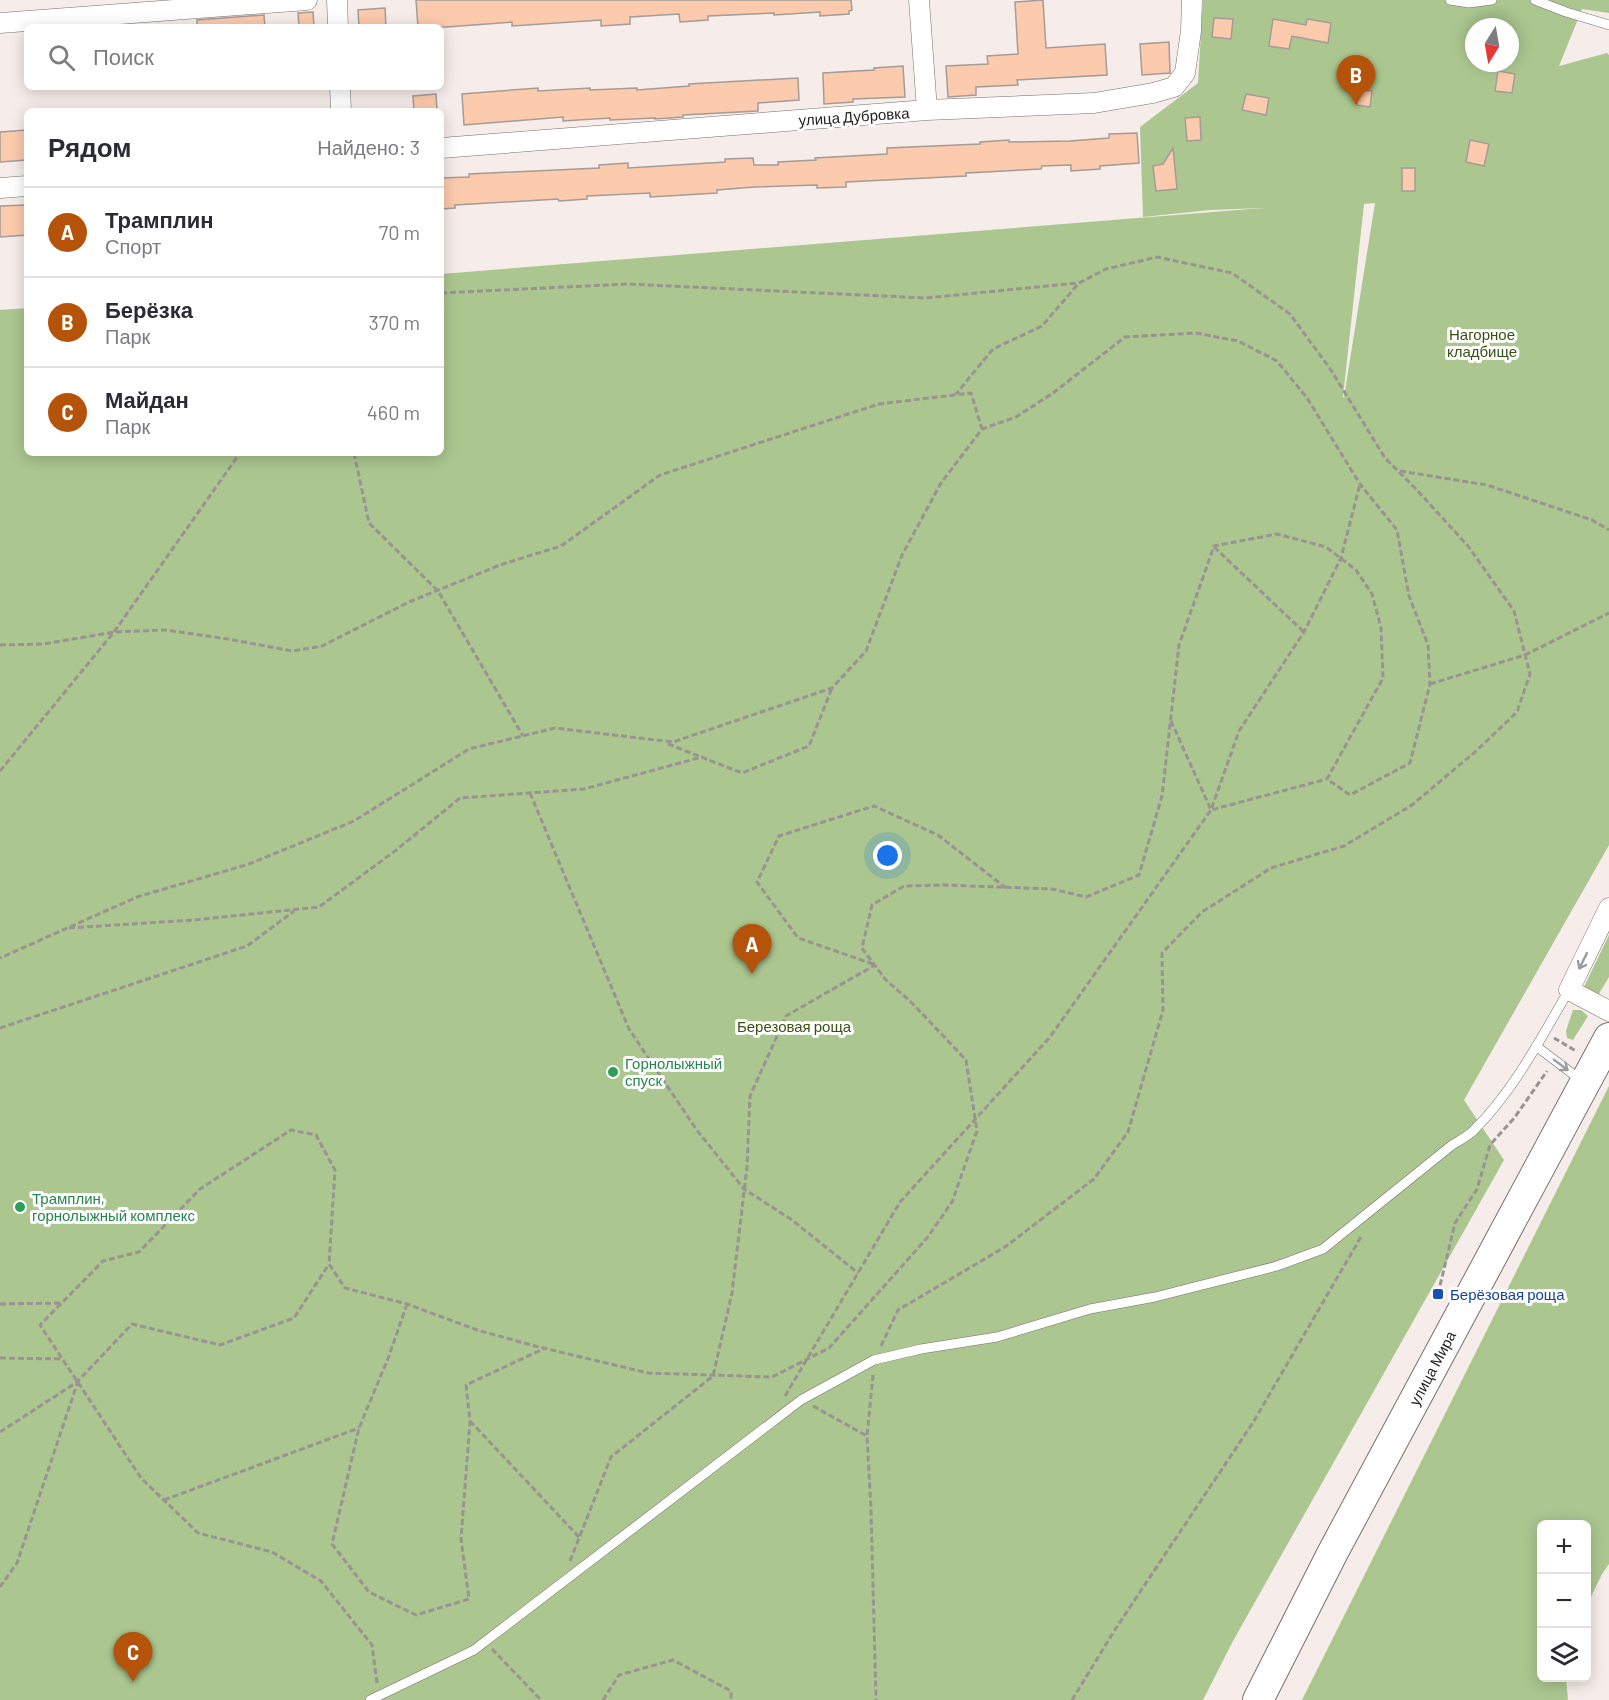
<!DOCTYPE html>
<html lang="ru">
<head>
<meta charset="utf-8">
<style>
  :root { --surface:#fff; --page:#f7f7f7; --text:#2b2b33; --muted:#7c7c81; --line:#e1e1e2; --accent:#b45309 }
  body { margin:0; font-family:Barlow,sans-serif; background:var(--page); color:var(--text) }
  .controls { position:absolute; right:18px; bottom:18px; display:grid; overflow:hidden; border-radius:9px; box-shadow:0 3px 15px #0003 }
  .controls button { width:54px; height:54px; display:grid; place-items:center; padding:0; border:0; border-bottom:2px solid var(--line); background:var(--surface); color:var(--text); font:30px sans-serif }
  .compass { position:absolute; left:1465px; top:18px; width:54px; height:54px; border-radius:50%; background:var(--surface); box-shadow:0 3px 15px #0003; rotate:191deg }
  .you { position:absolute; left:888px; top:856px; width:21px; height:21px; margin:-15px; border:4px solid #fff; border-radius:50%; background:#1a73e8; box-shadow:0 0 0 9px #1a73e833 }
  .badge { display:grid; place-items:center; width:39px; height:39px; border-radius:50%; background:var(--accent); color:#fff; font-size:20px; font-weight:700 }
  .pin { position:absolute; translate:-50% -50px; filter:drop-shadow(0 2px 3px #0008) }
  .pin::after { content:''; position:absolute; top:32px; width:21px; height:18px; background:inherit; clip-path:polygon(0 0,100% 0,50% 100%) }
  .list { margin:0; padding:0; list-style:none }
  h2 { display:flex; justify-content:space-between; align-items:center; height:78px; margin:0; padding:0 24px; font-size:26px }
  h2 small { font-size:20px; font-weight:400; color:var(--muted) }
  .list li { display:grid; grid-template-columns:39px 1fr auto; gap:18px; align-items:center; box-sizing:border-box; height:90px; padding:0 24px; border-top:2px solid var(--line) }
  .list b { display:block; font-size:22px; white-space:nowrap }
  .list p { margin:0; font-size:20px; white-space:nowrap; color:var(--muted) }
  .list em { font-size:20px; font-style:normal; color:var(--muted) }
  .icon { flex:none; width:33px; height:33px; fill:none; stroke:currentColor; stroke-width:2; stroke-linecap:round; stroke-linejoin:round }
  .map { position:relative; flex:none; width:1609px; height:1700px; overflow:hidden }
  .search { position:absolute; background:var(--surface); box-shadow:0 3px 15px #0003; left:24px; top:24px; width:420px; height:66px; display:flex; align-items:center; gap:15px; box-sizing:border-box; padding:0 21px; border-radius:9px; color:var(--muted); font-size:22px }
  .panel { position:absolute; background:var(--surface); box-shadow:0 3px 15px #0003; left:24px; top:108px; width:420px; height:348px; border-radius:9px }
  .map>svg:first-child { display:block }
  .green { fill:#abc68f; fill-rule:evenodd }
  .building { fill:#fccaad; stroke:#a49c97; stroke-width:1.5 }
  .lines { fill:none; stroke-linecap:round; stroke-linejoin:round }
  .service-casing { stroke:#786f6c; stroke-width:10 }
  .minor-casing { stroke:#786f6c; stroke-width:21 }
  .primary-casing { stroke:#786f6c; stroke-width:32 }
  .path { stroke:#9a9391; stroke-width:3; stroke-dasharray:6 3; stroke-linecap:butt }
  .service { stroke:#fff; stroke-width:9 }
  .minor { stroke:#fff; stroke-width:20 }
  .primary { stroke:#fff; stroke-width:30 }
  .oneway { stroke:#9c9b9b }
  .leisure-dot { fill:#2e9e5b; stroke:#fff; stroke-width:2 }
  .transit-dot { fill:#1a4fb4; stroke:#fff; stroke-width:2 }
  .labels { text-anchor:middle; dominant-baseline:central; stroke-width:6; stroke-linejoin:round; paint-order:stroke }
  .street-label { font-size:15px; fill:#242120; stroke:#fff }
  .park-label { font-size:15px; fill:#385113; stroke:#fff }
  .leisure-label { font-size:15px; fill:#27864d; stroke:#fff; text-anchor:start }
  .transit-label { font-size:15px; fill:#164399; stroke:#fff; text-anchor:start }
</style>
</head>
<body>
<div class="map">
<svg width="1609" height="1700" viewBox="0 0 1609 1700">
  <rect width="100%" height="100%" fill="#f6ece9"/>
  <path class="green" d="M1203 0H1609V13L1582 9 1559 66 1607 53 1609 55V845L1464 1100 1504 1160 1233 1641 1203 1700H0V310L27 308V453H441V274L1263 208 1210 210 1143 217 1140 127 1198 83ZM1474 27H1510V63H1474ZM1375 203 1344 397 1345 398 1343 397 1364 204Z
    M1609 935V977L1597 997 1583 989Z
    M1573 1010H1581L1588 1016 1573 1040 1567 1038 1566 1031Z
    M1609 1086V1564L1602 1574 1587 1605 1586 1524H1542V1678H1566L1568 1700H1302Z"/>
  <path class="building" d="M416 0H851L852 10 849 11V14L820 16V12L774 15V13L708 16V20L680 22 679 14 630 17V24L601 26V20L512 26V22L447 27H418Z
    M1043 0 1046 48 1105 44 1107 75 1017 80 1018 85 976 87V95L948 97 946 66 988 64 987 56 1018 54 1015 2Z
    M385 8 386 27H359L358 10Z
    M313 12 314 27H299L298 13Z
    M264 15 265 27H197V20Z
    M1214 18 1233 19 1231 39 1212 37Z
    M1273 19 1306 25 1307 19 1331 23 1328 43 1292 36 1289 49 1269 46Z
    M1169 42 1170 73 1142 75 1140 44Z
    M903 66 905 97 853 99V102L824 104 823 73 874 70V68Z
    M1498 71 1515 74 1512 93 1495 91Z
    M798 78 799 100 758 103V111L683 115V117L655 119V118L610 120V118L563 121V117L464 125 462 94 538 88V91L590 88V90L637 88V90L689 86V84Z
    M1359 89 1372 91 1370 107 1357 105Z
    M436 94 437 111H414L413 96Z
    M1246 94 1269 98 1266 115 1242 110Z
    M1200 117 1201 140 1187 141 1185 118Z
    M27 130V160L0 162V132Z
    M1137 133 1139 163 1100 166V169L1071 171V165L1042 166 1041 169 966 173V176L846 182V187L817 188V185L755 187 717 190V193L650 197V193L587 196V199L559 201 558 199 455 205V208L441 209V178L469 177V174L599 168V165L628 163V168L677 165 725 162V159L753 158 754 165H778V162L816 160 815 158 887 154V148L980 144V142L1009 140V142L1070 141 1109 138V134Z
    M1470 140 1489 144 1484 166 1466 162Z
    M1173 148 1177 189 1156 191 1153 166 1163 164Z
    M1402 168H1415V191H1402Z
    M27 205V235L0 237V206Z"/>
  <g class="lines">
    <defs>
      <path id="service" d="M1450 0 1469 3 1492 0
        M1535 0 1566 12 1609 25
        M1536 1046 1582 1081
        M370 1700 474 1650 801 1400 874 1360 921 1349 997 1337 1090 1309 1155 1297 1277 1266 1323 1249 1452 1145C1460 1140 1469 1136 1475 1129 1514 1090 1541 1038 1569 990"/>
      <path id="minor" d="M337 0 338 27
        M919 0 927 110
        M0 23 307 0
        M340 87 341 111
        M441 148 927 110 1094 103 1153 93 1174 87 1185 73 1191 31 1192 0
        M0 188 27 186
        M1609 908 1569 990 1609 1011"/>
      <path id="primary" d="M1258 1700 1333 1552 1609 1038"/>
    </defs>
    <use href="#service" class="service-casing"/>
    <use href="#minor" class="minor-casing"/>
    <use href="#primary" class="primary-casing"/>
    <path class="path" d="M441 293 627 284 926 298 1077 283
      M354 453 369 523 438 591 523 736
      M1400 471 1487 485 1592 520 1609 530
      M1214 547 1304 632
      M0 645 44 644 114 632 166 630 228 639 292 651 322 646 409 602 500 565 561 546 660 475 879 404 971 393 982 429 941 483 902 555 866 651 832 688 673 742 555 728 469 749 354 821 249 864 137 897 0 958
      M1430 684 1525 655 1609 613
      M1171 721 1211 810 1327 779
      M668 744 742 773 809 746 832 688
      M0 771 114 632 240 453
      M530 793 629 1029 696 1129 744 1189 792 1220 858 1273
      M69 928 194 920 319 907 395 851 460 798 584 789 702 757
      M873 964 798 938 757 882 779 836 874 806 938 835 1006 888
      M0 1028 247 946 294 911
      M1554 1038 1576 1051
      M1438 1294 1455 1223 1477 1189 1490 1145 1515 1117 1547 1071
      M0 1304 62 1303
      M407 1304 389 1356 359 1428 332 1544 369 1592 416 1615 469 1599 461 1539 470 1421 466 1385 543 1349
      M881 1346 898 1310 1005 1247 1094 1179 1128 1132 1163 1010 1162 953 1202 912 1271 868 1344 846 1412 805 1475 752 1517 712 1530 674 1514 611 1468 546 1416 489 1385 458 1331 370 1290 314 1232 273 1157 257 1106 269 1079 283 1042 326 993 349 956 394
      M0 1358 62 1359
      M873 1375 867 1436 871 1509 876 1700
      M785 1396 900 1202 1050 1037 1211 810 1239 731 1304 632 1341 558 1360 484
      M813 1406 867 1436
      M470 1421 579 1537
      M0 1432 77 1382 132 1324 220 1345 294 1318 329 1264
      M164 1500 359 1428
      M570 1561 611 1457 713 1376 732 1293 747 1167 750 1096 786 1016 875 965
      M0 1587 17 1563 77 1384
      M492 1649 541 1700
      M377 1683 372 1645 321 1581 272 1552 198 1533 141 1478 40 1325 103 1261 139 1252 200 1189 291 1130 316 1135 335 1170 329 1264 345 1288 407 1304 477 1330 535 1346 648 1373 772 1377 829 1348 927 1238 952 1202 977 1131 966 1060 912 1003 885 979 862 948 872 905 904 886 944 885 1052 889 1086 897 1139 875 1162 796 1179 645 1214 546 1277 534 1326 547 1356 570 1372 594 1381 628 1383 678 1327 779 1350 795 1410 763 1430 684 1428 645 1409 596 1397 530 1360 484 1307 398 1277 361 1238 341 1196 333 1125 337 1053 393 1016 417 982 429
      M603 1700 619 1675 673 1660 731 1691V1700
      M1072 1700 1116 1628 1254 1421 1362 1235"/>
    <use href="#service" class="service"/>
    <use href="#minor" class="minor"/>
    <use href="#primary" class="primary"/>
  </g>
  <defs><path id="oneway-shaft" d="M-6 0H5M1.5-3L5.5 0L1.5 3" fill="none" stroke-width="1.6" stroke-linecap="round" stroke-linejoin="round" transform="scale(1.5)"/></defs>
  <g class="oneway">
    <use href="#oneway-shaft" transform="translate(1583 961) rotate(116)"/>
    <use href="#oneway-shaft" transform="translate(1561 1065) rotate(37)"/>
  </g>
  <g class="leisure-dot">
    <circle cx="613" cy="1072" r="6"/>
    <circle cx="20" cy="1207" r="6"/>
  </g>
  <rect class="transit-dot" x="1432" y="1288" width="12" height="12" rx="3"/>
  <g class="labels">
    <g class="street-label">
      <text transform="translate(854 116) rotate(-4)">улица Дубровка</text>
      <text transform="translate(1432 1368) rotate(-62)">улица Мира</text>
    </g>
    <g class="park-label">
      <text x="1482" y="334">Нагорное<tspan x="1482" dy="17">кладбище</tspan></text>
      <text x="794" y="1026">Березовая роща</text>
    </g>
    <g class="leisure-label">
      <text x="625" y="1063">Горнолыжный<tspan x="625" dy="17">спуск</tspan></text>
      <text x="32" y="1198">Трамплин,<tspan x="32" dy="17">горнолыжный комплекс</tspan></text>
    </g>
    <g class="transit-label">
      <text x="1450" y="1294">Берёзовая роща</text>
    </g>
  </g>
</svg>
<div class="controls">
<button>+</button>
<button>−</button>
<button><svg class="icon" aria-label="layers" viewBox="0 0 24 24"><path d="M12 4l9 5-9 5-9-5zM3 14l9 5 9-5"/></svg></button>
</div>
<svg class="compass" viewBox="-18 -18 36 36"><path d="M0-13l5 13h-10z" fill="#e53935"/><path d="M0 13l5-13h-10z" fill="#7c7c81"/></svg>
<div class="you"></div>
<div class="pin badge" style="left:752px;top:974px">A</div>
<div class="pin badge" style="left:1356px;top:105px">B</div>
<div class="pin badge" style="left:133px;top:1682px">C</div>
<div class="search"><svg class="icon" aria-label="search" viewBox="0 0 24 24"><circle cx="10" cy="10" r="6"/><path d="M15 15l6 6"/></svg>Поиск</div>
<section class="panel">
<h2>Рядом<small>Найдено: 3</small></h2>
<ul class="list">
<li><span class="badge">A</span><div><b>Трамплин</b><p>Спорт</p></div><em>70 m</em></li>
<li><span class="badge">B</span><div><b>Берёзка</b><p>Парк</p></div><em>370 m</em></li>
<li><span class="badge">C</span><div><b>Майдан</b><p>Парк</p></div><em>460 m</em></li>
</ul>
</section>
</div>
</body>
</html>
